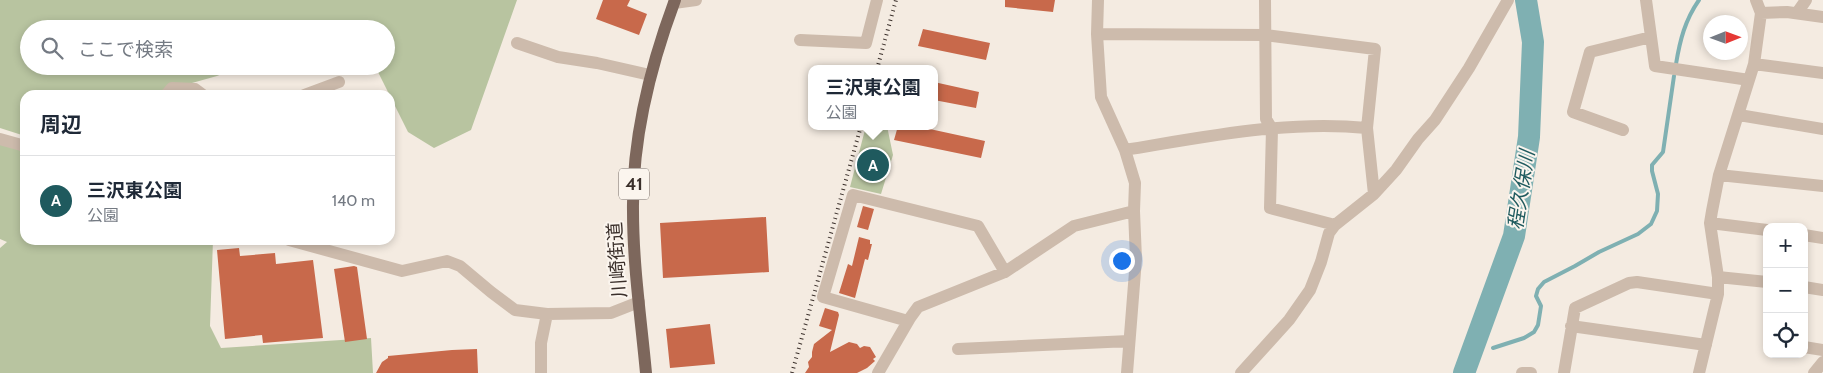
<!DOCTYPE html>
<html lang="ja">
<head>
<meta charset="utf-8">
<style>
  :root { --surface:#fff; --page:#f2f2f3; --text:#1f2937; --muted:#747a83; --line:#e0e1e3; --accent:#1f5a5e }
  body { margin:0; font-family:Cabin,"Noto Sans JP",sans-serif; background:var(--page); color:var(--text) }
  .controls { position:absolute; right:15px; bottom:15px; display:grid; overflow:hidden; border-radius:10px; box-shadow:0 2px 8px #0003 }
  .controls button { width:45px; height:45px; display:grid; place-items:center; padding:0; border:0; border-bottom:1px solid var(--line); background:var(--surface); color:var(--text); font:25px sans-serif }
  .compass { position:absolute; left:1703px; top:15px; width:45px; height:45px; border-radius:50%; background:var(--surface); box-shadow:0 2px 8px #0003; rotate:89deg }
  .you { position:absolute; left:1121px; top:260px; width:18px; height:18px; margin:-12px; border:4px solid #fff; border-radius:50%; background:#1a73e8; box-shadow:0 0 0 8px #1a73e833 }
  .badge { display:grid; place-items:center; width:32px; height:32px; border-radius:50%; background:var(--accent); color:#fff; font-size:16px; font-weight:700 }
  .pin { position:absolute; translate:-50% -50%; border:2px solid #fff; box-shadow:0 1px 5px #0006 }
  .popup { position:absolute; left:808px; top:65px; width:130px; height:65px; box-sizing:border-box; display:grid; place-content:center; border-radius:10px; background:var(--surface); filter:drop-shadow(0 1px 4px #0005); font-size:16px; white-space:nowrap; color:var(--muted) }
  .popup b { font-size:19px; color:var(--text) }
  .popup::after { content:''; position:absolute; left:50%; top:100%; margin-left:-10px; border:10px solid transparent; border-top-color:var(--surface) }
  .list { margin:0; padding:0; list-style:none }
  h2 { display:flex; justify-content:space-between; align-items:center; height:65px; margin:0; padding:0 20px; font-size:21px }
  h2 small { font-size:16px; font-weight:400; color:var(--muted) }
  .list li { display:grid; grid-template-columns:32px 1fr auto; gap:15px; align-items:center; box-sizing:border-box; height:90px; padding:0 20px; border-top:1px solid var(--line) }
  .list b { display:block; font-size:19px; white-space:nowrap }
  .list p { margin:0; font-size:16px; white-space:nowrap; color:var(--muted) }
  .list em { font-size:16px; font-style:normal; color:var(--muted) }
  .icon { flex:none; width:28px; height:28px; fill:none; stroke:currentColor; stroke-width:2; stroke-linecap:round; stroke-linejoin:round }
  .map { position:relative; flex:none; width:1823px; height:373px; overflow:hidden }
  .search { position:absolute; background:var(--surface); box-shadow:0 2px 8px #0003; left:20px; top:20px; width:375px; height:55px; display:flex; align-items:center; gap:12px; box-sizing:border-box; padding:0 18px; border-radius:28px; color:var(--muted); font-size:19px }
  .panel { position:absolute; background:var(--surface); box-shadow:0 2px 8px #0003; left:20px; top:90px; width:375px; height:155px; border-radius:15px }
  .map>svg:first-child { display:block }
  .green { fill:#b8c4a0 }
  .lines { fill:none; stroke-linecap:round; stroke-linejoin:round }
  .stream { stroke:#7fb0b2; stroke-width:4 }
  .river { stroke:#7fb0b2; stroke-width:22 }
  .building { fill:#c8694b }
  .minor { stroke:#cdbbac; stroke-width:12 }
  .major { stroke:#7d675c; stroke-width:12 }
  .rail { stroke:#3b302b; stroke-width:4; stroke-dasharray:1 4; stroke-linecap:butt }
  .labels { text-anchor:middle; dominant-baseline:central; stroke-width:4; stroke-linejoin:round; paint-order:stroke }
  .shield { fill:#fbf5ee; stroke:#756b66; stroke-width:1 }
  .shield-label { font-size:18px; font-weight:bold; fill:#3b302b }
  .street-label { font-size:19px; fill:#3b302b; stroke:#fbf5ee }
  .water-label { font-size:20px; font-style:italic; fill:#1f5a5e; stroke:#fbf5ee }
</style>
</head>
<body>
<div class="map">
<svg width="1823" height="373" viewBox="0 0 1823 373">
  <rect width="100%" height="100%" fill="#f4ebe1"/>
  <path class="green" d="M0 0H517L471 130 434 148 408 132 375 66H386V29H29V66H241L217 76 149 95H25V136L0 128Z
    M866 126H887L893 155 881 194 850 187Z
    M13 140 25 158V240H213L210 326 221 348 371 338 373 373H0V248L7 242 0 239V145Z"/>
  <g class="lines">
    <path class="stream" d="M1676 64C1680 40 1685 20 1699 0
      M1477 338 1483 340
      M1493 348 1524 338 1534 332 1538 325 1541 306 1536 296 1538 289 1544 282 1575 266 1599 252 1638 234 1651 224 1657 211 1658 194 1652 171V165L1663 152 1674 76"/>
    <path class="river" d="M1464 373 1514 236 1529 137 1533 42 1526 0"/>
  </g>
  <path class="building" d="M603 0H630L627 6 647 14 639 35 596 19Z
    M1005 0H1055L1053 12 1005 7Z
    M923 29 990 43 986 60 918 46Z
    M934 82 979 92 976 108 934 100Z
    M898 126H916L985 141 981 158 894 140Z
    M863 206 874 209 868 230 857 227Z
    M766 217 769 272 663 278 660 223Z
    M859 237 870 240V244H872L868 260 865 259 855 298 839 293 848 264 852 266Z
    M239 248 240 256 275 253 276 264 313 260 323 338 263 343 262 335 225 339 217 250Z
    M354 266 357 267 367 339 345 342 334 269Z
    M825 308 838 312 839 315 830 352 849 342 857 344 860 348 864 346 870 347 876 357 873 359 875 361 867 368 857 373H805L809 367 808 362 812 357V352L814 344 832 330 819 326Z
    M710 324 715 364 670 368 666 329Z
    M477 349 478 373H376L382 362 388 358V356L452 350Z"/>
  <g class="lines">
    <path class="minor" d="M1265 0 1266 119 1272 129 1270 208 1335 225
      M1646 0 1655 66 1749 80
      M1756 0 1761 13
      M674 3 696 0
      M1797 13 1806 0
      M1097 34 1265 35 1375 49 1367 128 1374 194
      M800 40 866 43 877 0
      M517 43 558 57 597 63 650 75
      M1754 64 1823 73
      M166 95 172 88 195 89 203 95
      M304 95 339 82
      M1739 115 1823 129
      M1623 130 1573 112 1590 52 1651 37
      M0 139 25 146
      M1125 150C1205 137 1286 120 1367 128
      M1719 175 1823 186
      M1710 223 1767 230
      M1804 235 1823 238
      M289 240 402 271 447 261 460 266 491 292 515 310 547 314 611 313 639 302
      M1718 277 1767 282
      M1804 287 1823 290
      M908 321 823 297 853 195 978 226 1005 272
      M1571 326 1706 345
      M1804 347 1823 350
      M958 349 1129 341
      M541 373V343L547 314
      M878 373 910 318 918 307 1005 272 1074 226 1134 211 1135 183 1125 150 1101 97 1097 34 1098 0
      M1127 373 1136 259 1134 211
      M1241 373 1289 320 1310 290 1321 262 1329 233 1335 225 1374 194 1396 170 1418 139 1435 120 1469 68 1508 0
      M1522 373H1531
      M1564 373 1575 308 1629 283 1637 282 1718 294
      M1699 373 1718 294V277L1710 223 1712 211 1719 175 1754 64 1761 13 1787 12 1823 17
      M1814 373 1823 362"/>
    <path class="major" d="M646 373C641 319 633 265 633 211 632 139 650 67 675 0"/>
    <path class="rail" d="M877 69 896 0
      M792 373 861 126"/>
  </g>
  <g class="labels">
    <rect class="shield" x="619" y="168.5" width="30" height="31" rx="4"/>
    <g class="shield-label">
      <text x="634" y="184">41</text>
    </g>
    <g class="street-label">
      <text transform="translate(617 260) rotate(-94)">川崎街道</text>
    </g>
    <g class="water-label">
      <text transform="translate(1521 190) rotate(-81)">程久保川</text>
    </g>
  </g>
</svg>
<div class="controls">
<button>+</button>
<button>−</button>
<button><svg class="icon" aria-label="locate" viewBox="0 0 24 24"><circle cx="12" cy="12" r="6"/><path d="M12 2v4M12 18v4M2 12h4M18 12h4"/></svg></button>
</div>
<svg class="compass" viewBox="-18 -18 36 36"><path d="M0-13l5 13h-10z" fill="#e53935"/><path d="M0 13l5-13h-10z" fill="#747a83"/></svg>
<div class="you"></div>
<div class="pin badge" style="left:873px;top:165px">A</div>
<div class="popup"><b>三沢東公園</b>公園</div>
<div class="search"><svg class="icon" aria-label="search" viewBox="0 0 24 24"><circle cx="10" cy="10" r="6"/><path d="M15 15l6 6"/></svg>ここで検索</div>
<section class="panel">
<h2>周辺<small></small></h2>
<ul class="list">
<li><span class="badge">A</span><div><b>三沢東公園</b><p>公園</p></div><em>140 m</em></li>
</ul>
</section>
</div>
</body>
</html>
